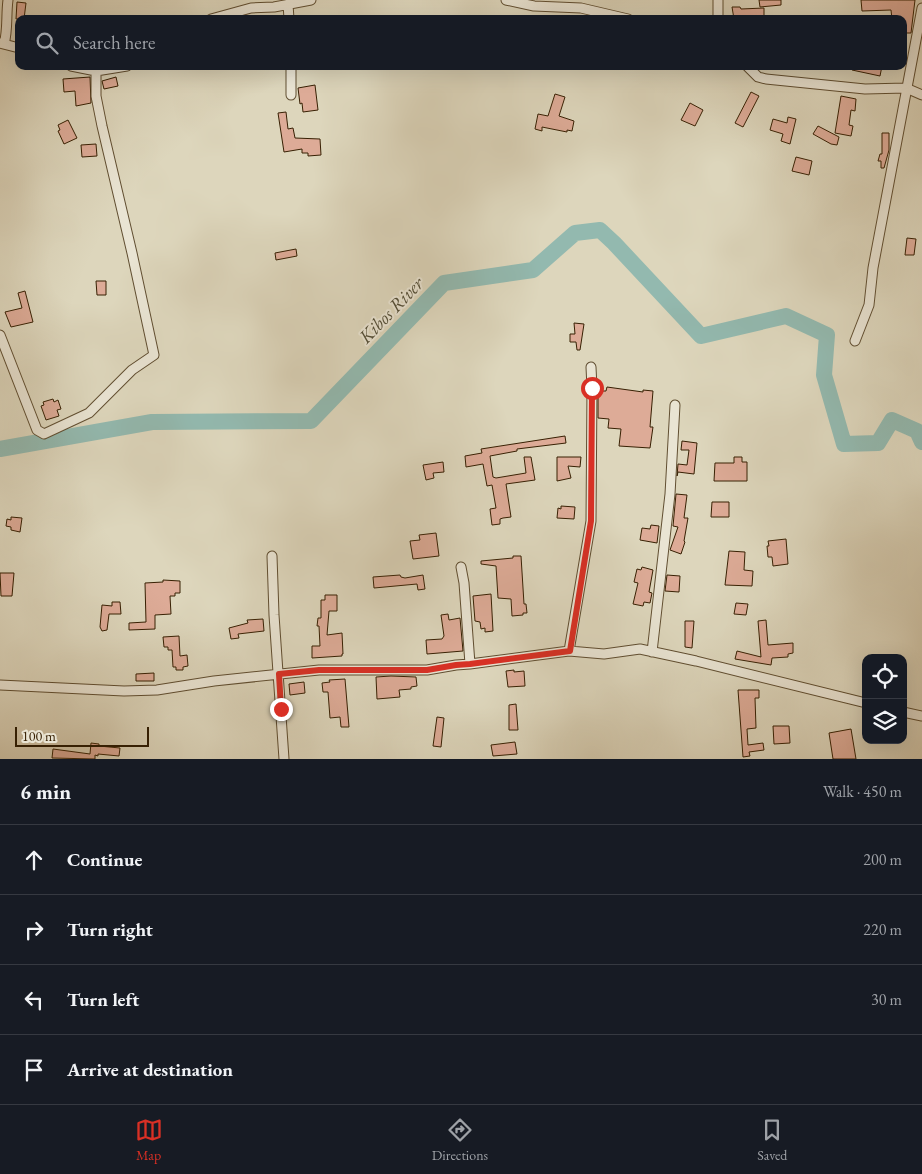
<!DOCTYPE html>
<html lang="en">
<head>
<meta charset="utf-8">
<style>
  :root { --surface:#171b24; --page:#20242c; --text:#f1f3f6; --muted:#9ea1a6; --line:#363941; --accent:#d93025 }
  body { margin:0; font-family:"EB Garamond",serif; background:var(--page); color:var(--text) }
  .controls { position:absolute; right:15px; bottom:15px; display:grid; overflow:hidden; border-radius:10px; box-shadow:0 5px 20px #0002 }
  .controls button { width:45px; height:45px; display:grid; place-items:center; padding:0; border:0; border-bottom:1px solid var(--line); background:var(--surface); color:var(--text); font:25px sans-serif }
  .scale { position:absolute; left:15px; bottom:12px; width:134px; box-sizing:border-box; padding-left:5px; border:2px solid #372003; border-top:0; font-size:14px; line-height:18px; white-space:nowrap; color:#372003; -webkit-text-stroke:4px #e9e4d3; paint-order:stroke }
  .stop { position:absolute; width:15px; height:15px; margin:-11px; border:4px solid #d93025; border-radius:50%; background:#fff }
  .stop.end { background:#d93025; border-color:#fff; box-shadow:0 1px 5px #0008 }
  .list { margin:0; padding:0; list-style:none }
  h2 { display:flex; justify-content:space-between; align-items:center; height:65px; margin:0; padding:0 20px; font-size:21px }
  h2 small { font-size:16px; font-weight:400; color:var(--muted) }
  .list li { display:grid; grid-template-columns:32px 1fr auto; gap:15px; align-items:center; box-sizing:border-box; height:70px; padding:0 20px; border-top:1px solid var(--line) }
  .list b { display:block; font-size:19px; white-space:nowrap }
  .list em { font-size:16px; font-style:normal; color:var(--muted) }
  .icon { flex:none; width:28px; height:28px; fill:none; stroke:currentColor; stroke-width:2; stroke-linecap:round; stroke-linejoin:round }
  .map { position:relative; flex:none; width:922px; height:759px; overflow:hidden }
  .search { position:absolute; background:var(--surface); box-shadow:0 5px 20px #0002; left:15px; right:15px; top:15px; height:55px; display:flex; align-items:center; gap:12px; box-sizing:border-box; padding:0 18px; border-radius:10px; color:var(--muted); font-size:19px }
  .sheet { height:345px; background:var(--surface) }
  nav { display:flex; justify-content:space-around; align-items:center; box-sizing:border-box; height:70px; border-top:1px solid var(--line); background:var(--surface); font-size:14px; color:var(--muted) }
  nav a { display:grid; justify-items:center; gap:2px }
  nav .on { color:var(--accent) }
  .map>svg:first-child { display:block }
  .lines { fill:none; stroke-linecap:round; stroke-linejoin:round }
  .river { stroke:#93b9af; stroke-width:16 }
  .building { fill:#ddab97; stroke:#372003 }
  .minor-casing { stroke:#604e31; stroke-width:11 }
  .minor { stroke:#e9e4d3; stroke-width:9 }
  .route { stroke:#d93025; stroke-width:6 }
  .labels { text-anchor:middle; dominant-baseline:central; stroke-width:4; stroke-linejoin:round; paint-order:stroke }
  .water-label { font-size:19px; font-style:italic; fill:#534e37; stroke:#e9e4d3 }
</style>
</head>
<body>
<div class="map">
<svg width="922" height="759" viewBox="0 0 922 759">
  <rect width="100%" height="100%" fill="#ddd6bc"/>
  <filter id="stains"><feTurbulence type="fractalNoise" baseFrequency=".004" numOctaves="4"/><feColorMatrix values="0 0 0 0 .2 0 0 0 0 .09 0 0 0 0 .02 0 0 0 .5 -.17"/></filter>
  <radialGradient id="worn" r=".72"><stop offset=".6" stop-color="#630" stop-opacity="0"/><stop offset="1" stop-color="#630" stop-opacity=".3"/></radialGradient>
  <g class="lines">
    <path class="river" d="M0 449 152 422 311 421 444 283 533 270 575 233 600 230 614 243 701 336 786 316 827 335 824 375 844 444 878 443 892 420 917 431 922 442"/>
  </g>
  <path class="building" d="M759 0H781V5L760 7Z
    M861 0H915L911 33H903V19H892L891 10 862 11Z
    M17 2 26 3 24 19H16Z
    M732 7H740L741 9 764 8V19H734Z
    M852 66H882L880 76 852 70Z
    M90 77 91 103 76 106 75 91 64 92 63 79Z
    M116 77 118 86 104 89 102 81Z
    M315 85 318 110 303 112 302 103 300 104 298 88Z
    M751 92 759 96 743 127 735 123Z
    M555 94 565 97 559 116 574 121 572 131 567 130V132L542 127V131L535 129 538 114 548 116Z
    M841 96 856 99 855 111 851 110 849 125 853 126 851 136 835 133Z
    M690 103 703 110 695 126 681 120Z
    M286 112 288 129 293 128 295 138 320 139 321 155 308 156V153H302V149L284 152 278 113Z
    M788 117 796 119 790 144 781 141 783 134 770 130 773 119 787 123Z
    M68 120 77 138 64 144 58 131 60 130 58 125Z
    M818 126 839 137 837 145 831 144 813 134Z
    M882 133H889V150L884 168H881V161H878L880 154H882Z
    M96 144 97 156 82 157 81 145Z
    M796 157 812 161 809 175 792 171Z
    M907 238 916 239 914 255H905Z
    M296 249 297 256 276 260 275 253Z
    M96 281H106V295H97Z
    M25 291 33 322 11 327 5 312 22 308 18 293Z
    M574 323 584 324 580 350H577L576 342H570V334H575Z
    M607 387 643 392V390L653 391 650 427H653L650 448 619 446 621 429 608 428 609 419 598 418V391H606Z
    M53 399 54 402 58 400 61 409 57 410 59 416 46 420 41 406 44 405 43 402Z
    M565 436 566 443 517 449V451L490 456 493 477 496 478 526 473 524 457H531L535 480 506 484 511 517 503 518 500 519V524L492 525 490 509 496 508 492 485 487 486 483 464 466 467 465 456 482 453 481 449Z
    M682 441 697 443 694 474 678 472 677 476 678 464 687 465 689 450H681Z
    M557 457H581L580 467 568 466 571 478 557 481Z
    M734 457H742V462H747V481H714L715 463H734Z
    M443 462 444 472 433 473 434 478 426 480 423 465Z
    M676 494 687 495 684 518H688L684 541 685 542 681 554 670 550 678 527 673 526Z
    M712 502H729V517H711Z
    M561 506 575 507 574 519 557 518 558 508 561 509Z
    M11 517 22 518 20 532 11 530V527L6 526 7 519 11 520Z
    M651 525 659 526 657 543 640 540 642 528 650 529Z
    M436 533 439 556 413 559 410 541 420 540 419 535Z
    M786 539 788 564 773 566 772 557H768L767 546H769L768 541Z
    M729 551 745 552 744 570 753 571 752 586 725 585Z
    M513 556H521L524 604H526L527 613H523V615L512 616 511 599 498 598 496 566 481 564V561L513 558Z
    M642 567 653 570 649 592 652 593 650 603 644 602 643 606 633 604 638 583 634 582 637 569 641 570Z
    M0 573H14L12 596H1Z
    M400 575 401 577 405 578 423 575 425 589 418 590 417 584 374 588 373 577Z
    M667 575 680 576 679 592 665 591Z
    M163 580 180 581V593H175V596H170L171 614 155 615V629L129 630V623L146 622 145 583 163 582Z
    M491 594 493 631 485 632V628L481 629 480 622 475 621 473 596Z
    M325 595H337V611H329L327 635 342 633 343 654H342V656L312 658V646H320L319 626H317L318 618H321V600H325Z
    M112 602H120L121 614H109L107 630 102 631 100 627 102 605 112 606Z
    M736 603 748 604 746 615 734 614Z
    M448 614 449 620 460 618 463 651 427 654 426 640 442 639 444 636 441 615Z
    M263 619 264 631 238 634 239 638 231 639 229 628 248 623 247 620Z
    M766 620 768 645 793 643V653L788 654V657L772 658 771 665 735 659 737 651 761 657 758 621Z
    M685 621H694L692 648 685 647Z
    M179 636 180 656 187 655 188 666 183 667V670H176V667H173L172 650H168V647H164L163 637Z
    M514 670V672L524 671 525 686 508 687 506 671Z
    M154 673V681H136V674Z
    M391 676 416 677 417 686 411 687V689L399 690 400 697 377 699 376 677Z
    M345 679 349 727H341L340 717 330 718 328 692H323L322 683 330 682 329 680Z
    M304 682 305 693 290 695 289 684Z
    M738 690H759V698H755L756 728 747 729 748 745 763 743 764 750 749 752 750 756 743 757Z
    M516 704 518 730H509V705Z
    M437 717 444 718 441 747 433 746Z
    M773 726H789L790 743 774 744Z
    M851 729 856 759H833L829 733Z
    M515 742 517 754 493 756 491 745Z
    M91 743 99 744V746L120 748 119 756 98 754V756L95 755V759L52 758 53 749 90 754Z"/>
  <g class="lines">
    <defs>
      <path id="minor" d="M506 0 534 6 581 8 628 19
        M718 0V19
        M288 4 289 19
        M211 19 251 8 274 7 311 0
        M0 43 19 48
        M4 44C8 31 6 14 8 0
        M71 66 96 71 127 66
        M291 66V95
        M747 66 758 77 766 79 865 89 906 88 922 95
        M0 335 37 430 44 434 89 413 132 370 154 355 132 253 102 126 96 96V71
        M855 341 869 305 873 268 922 8
        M272 556 274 615 284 759
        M461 567 464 583 470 664
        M569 651 591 521 592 388 591 367
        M652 652 670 494 675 405
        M0 685 124 691 157 690 214 681 319 670H427L456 665 470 664 569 651 604 654 640 649 696 661 866 703
        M903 712 922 716"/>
    </defs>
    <use href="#minor" class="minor-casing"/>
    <use href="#minor" class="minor"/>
  </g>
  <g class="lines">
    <path class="route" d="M281 709 279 674 319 670H427L456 665 470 664 570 651 591 521 592 388"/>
  </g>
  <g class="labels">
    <g class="water-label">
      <text transform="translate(391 310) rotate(-46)">Kibos River</text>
    </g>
  </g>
  <rect width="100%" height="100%" filter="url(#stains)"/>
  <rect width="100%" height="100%" fill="url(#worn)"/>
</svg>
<div class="controls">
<button><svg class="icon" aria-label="locate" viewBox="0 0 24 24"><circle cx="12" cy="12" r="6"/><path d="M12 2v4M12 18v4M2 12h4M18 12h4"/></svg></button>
<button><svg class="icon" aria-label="layers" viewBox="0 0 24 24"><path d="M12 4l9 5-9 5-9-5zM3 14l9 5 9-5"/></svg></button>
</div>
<div class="scale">100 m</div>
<div class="stop" style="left:592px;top:388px"></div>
<div class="stop end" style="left:281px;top:709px"></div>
<div class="search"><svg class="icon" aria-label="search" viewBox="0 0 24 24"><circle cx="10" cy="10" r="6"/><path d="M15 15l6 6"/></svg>Search here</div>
</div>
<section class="sheet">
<h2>6 min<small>Walk · 450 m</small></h2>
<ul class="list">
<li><svg class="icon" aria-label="ahead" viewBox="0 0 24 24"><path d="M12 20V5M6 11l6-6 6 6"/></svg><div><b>Continue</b></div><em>200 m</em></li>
<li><svg class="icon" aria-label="right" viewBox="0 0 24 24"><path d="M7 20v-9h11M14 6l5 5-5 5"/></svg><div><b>Turn right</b></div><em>220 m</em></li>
<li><svg class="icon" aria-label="left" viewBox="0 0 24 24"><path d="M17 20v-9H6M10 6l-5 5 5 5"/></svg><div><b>Turn left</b></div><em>30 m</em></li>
<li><svg class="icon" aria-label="arrive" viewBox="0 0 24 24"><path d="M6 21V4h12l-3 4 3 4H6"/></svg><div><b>Arrive at destination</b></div></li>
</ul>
</section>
<nav>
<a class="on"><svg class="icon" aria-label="map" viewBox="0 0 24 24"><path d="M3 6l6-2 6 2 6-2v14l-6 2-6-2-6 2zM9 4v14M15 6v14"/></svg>Map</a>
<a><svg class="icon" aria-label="directions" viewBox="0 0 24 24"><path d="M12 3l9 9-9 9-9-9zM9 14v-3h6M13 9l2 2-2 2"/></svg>Directions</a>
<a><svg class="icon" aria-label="saved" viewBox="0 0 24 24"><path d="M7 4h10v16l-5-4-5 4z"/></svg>Saved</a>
</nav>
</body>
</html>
